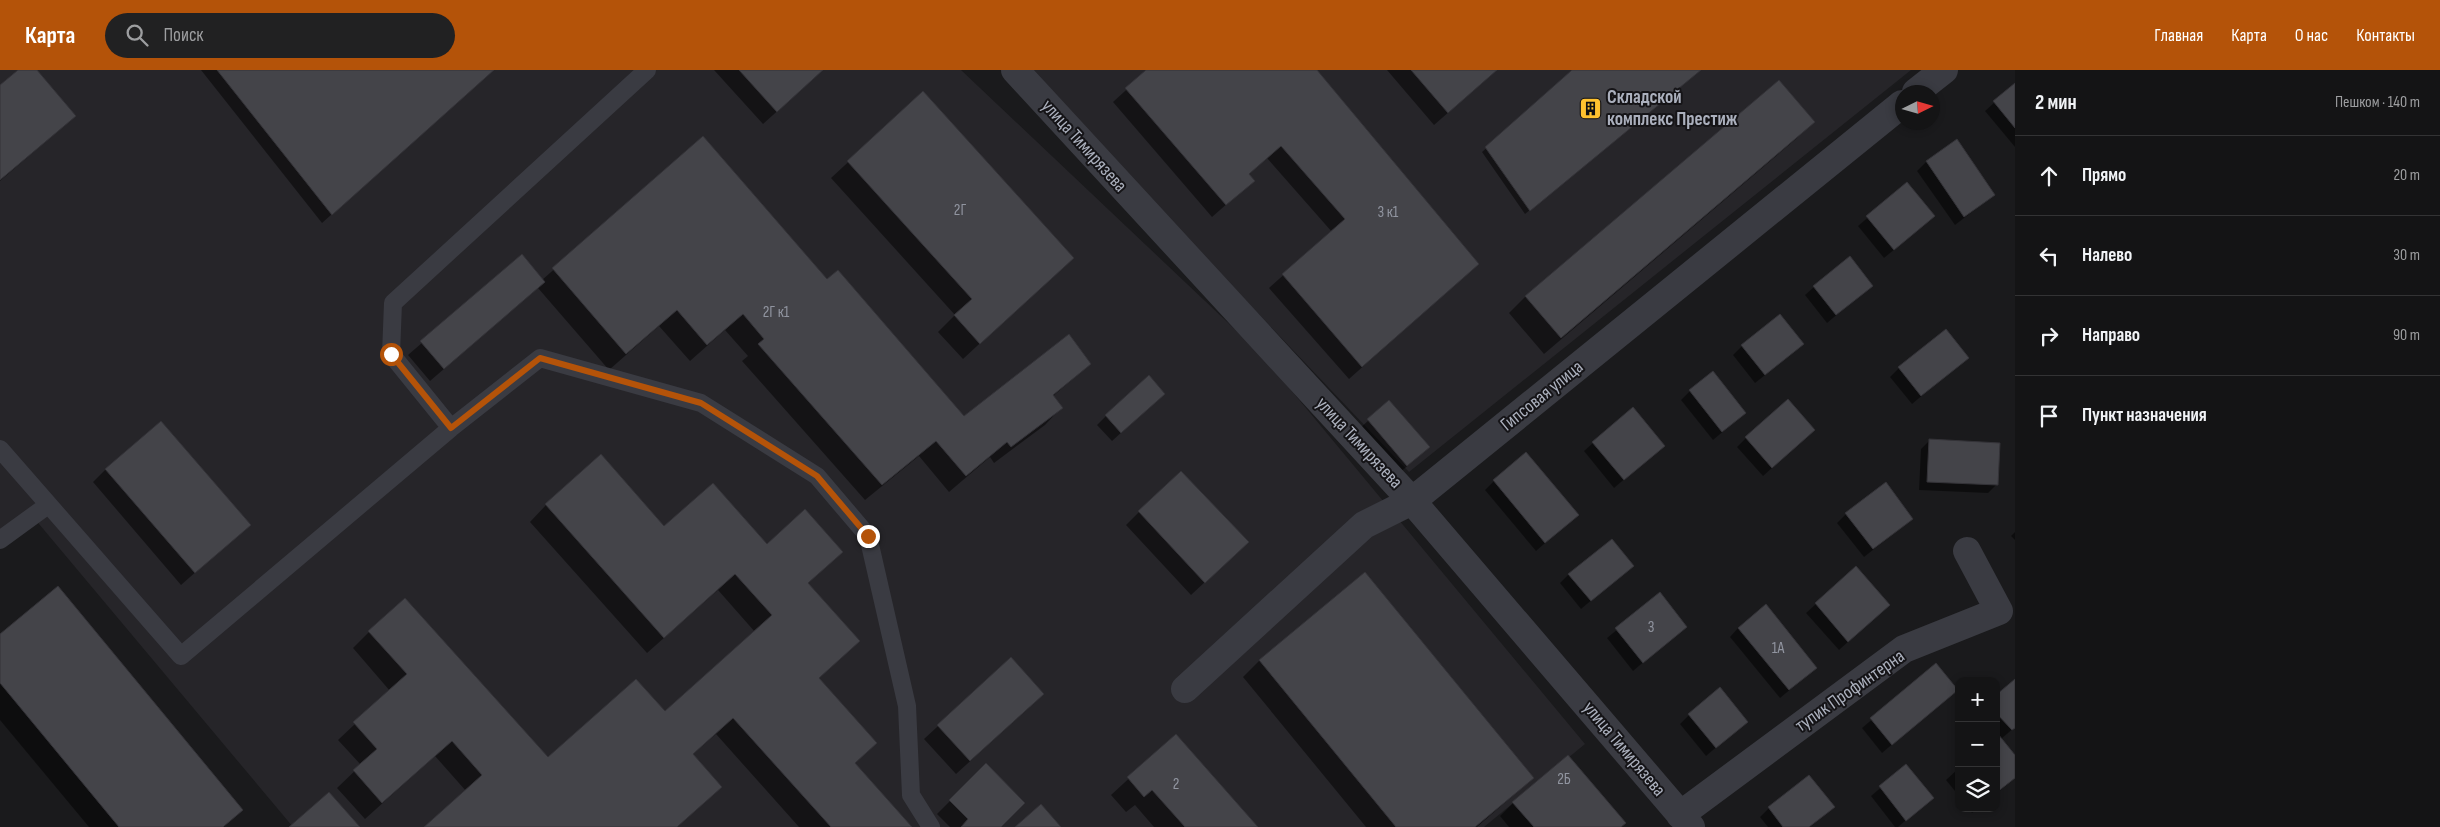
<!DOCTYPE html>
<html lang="ru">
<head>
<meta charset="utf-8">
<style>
  :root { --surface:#141415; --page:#212122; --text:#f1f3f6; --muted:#9d9ea0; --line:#333334; --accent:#b45309 }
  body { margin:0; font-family:"Sofia Sans Condensed",sans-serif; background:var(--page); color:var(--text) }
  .controls { position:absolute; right:15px; bottom:15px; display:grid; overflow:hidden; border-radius:10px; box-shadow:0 2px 8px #0003 }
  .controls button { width:45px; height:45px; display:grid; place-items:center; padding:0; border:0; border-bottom:1px solid var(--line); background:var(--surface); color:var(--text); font:25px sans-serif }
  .compass { position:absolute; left:1895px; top:15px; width:45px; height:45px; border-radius:50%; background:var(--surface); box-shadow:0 2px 8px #0003; rotate:85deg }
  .stop { position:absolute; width:15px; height:15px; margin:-11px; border:4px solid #b45309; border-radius:50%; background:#fff }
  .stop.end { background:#b45309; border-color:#fff; box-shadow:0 1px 5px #0008 }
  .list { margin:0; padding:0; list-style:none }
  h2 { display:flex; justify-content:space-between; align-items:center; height:65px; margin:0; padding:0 20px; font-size:21px }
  h2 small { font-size:16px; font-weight:400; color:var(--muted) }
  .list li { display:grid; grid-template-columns:32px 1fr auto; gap:15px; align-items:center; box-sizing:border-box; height:80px; padding:0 20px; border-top:1px solid var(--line) }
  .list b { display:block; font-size:19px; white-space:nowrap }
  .list em { font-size:16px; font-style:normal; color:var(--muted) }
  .icon { flex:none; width:28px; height:28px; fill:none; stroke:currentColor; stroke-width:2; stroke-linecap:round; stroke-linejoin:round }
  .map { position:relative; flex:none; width:2015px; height:757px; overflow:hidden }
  header { display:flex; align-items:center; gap:30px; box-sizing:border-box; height:70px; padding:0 25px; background:var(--accent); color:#fff }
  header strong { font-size:24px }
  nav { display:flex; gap:28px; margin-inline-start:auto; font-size:18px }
  .search { width:350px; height:45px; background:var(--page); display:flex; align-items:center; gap:12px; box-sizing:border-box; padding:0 18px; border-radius:28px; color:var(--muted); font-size:19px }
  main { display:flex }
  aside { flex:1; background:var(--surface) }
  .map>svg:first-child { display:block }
  .built { fill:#262529 }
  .shadow { fill:#0007 }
  .building { fill:#444449; stroke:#343338 }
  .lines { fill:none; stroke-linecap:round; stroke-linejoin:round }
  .service { stroke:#3a3b42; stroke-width:18 }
  .minor { stroke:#3a3b42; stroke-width:28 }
  .route { stroke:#b45309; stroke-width:6 }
  .labels { text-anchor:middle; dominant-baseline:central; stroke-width:4; stroke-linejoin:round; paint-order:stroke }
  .number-label { font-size:16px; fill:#9195a0 }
  .poi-label { font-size:19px; font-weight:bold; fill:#abb0bd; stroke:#151417; text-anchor:start }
  .street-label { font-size:19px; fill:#abb0bd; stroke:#151417 }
</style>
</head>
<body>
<header>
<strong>Карта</strong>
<div class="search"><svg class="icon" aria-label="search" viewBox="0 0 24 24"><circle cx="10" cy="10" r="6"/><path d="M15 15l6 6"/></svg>Поиск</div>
<nav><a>Главная</a><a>Карта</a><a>О нас</a><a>Контакты</a></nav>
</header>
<main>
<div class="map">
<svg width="2015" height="757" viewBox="0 0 2015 757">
  <rect width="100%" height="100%" fill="#1a1a1c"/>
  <path class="built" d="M0 0H961L1261 284 1585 674 1484 757H293L34 448 0 473Z
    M1034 0H1911L1409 402 1152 132Z"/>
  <path class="shadow" d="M20 0H36L75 46 0 111V16Z
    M201 0H494L322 153Z
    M714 0H823L763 54Z
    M1148 0H1315L1478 194 1349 309 1269 218 1332 162 1267 88 1248 105 1253 111 1212 147 1113 32Z
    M1387 0H1497L1434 55Z
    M1574 0H1700L1525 144 1482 82Z
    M2015 14V77L1985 41Z
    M923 23 1072 188 963 289 938 262 955 245 831 108Z
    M1813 52 1796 69 1544 284 1509 243 1526 226Z
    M703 68 827 211 964 348 1090 294 1052 327 1061 338 1045 355 994 393 990 387 949 422 919 386 865 430 742 291 748 286 725 260 690 291 659 256 609 300 538 218 430 311 408 285 522 186 542 210Z
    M1957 71 1994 125 1955 155 1917 101 1926 92Z
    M1907 114 1924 155 1884 188 1858 156Z
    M1871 216 1827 253 1805 225 1814 217Z
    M1742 276 1793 283 1755 313 1733 285Z
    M1967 288 1912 334 1890 307 1899 298Z
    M1690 321 1745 343 1713 370 1681 330Z
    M1389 332 1419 386 1398 404 1359 359Z
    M1154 333 1112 371 1097 355 1106 346Z
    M1746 368 1804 369 1763 406 1737 377Z
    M1930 370 1997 414 1988 423 1919 420 1921 379Z
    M1593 373 1663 376 1614 418 1584 381Z
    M106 399 249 455 181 515 93 412Z
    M1494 411 1577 445 1536 481 1485 420Z
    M546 435 767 475 841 482 807 514 858 571 818 609 854 694 910 757H799L716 664 692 685 704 733 677 757H426L466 721 435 686 365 749 337 718 361 695 338 670 390 621 353 578 369 562 548 689 665 643 755 562 718 520 647 583 530 452Z
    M1139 442 1234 485 1191 525 1126 455Z
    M1846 444 1912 449 1864 487 1837 453Z
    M2015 462V470L2011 466Z
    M1632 496 1581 539 1560 513 1569 504Z
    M1856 498 1880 543 1839 580 1806 543Z
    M1660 524 1686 556 1633 601 1607 568Z
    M1738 558 1816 598 1780 628 1730 567Z
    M0 565 241 740 224 757H89L0 650Z
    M1011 589 1030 637 956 704 924 669Z
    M1260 590 1533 708 1477 757H1366L1243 607Z
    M1936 595 1956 620 1882 683 1862 658Z
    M2015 611V657L2001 669 2015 687V708L1996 724V667L1999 665 1996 662V627Z
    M1689 645 1747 651 1706 686 1680 654Z
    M1175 666 1256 757H1154L1135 735 1126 742 1111 725Z
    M986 695 999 757H950L937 744Z
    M1906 696 1932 728 1898 757H1895L1871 726Z
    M1959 698V726L1946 710Z
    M1513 733 1620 757H1509L1500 746Z
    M1833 737 1810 757H1768L1760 747 1769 738Z
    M1968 738H1978L1972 743Z"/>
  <path class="building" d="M18 0H37L76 46 0 110V15Z
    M217 0H494L332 145Z
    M739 0H823L777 42Z
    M1146 0H1317L1479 194 1362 297 1282 204 1345 149 1281 76 1249 104 1255 111 1226 135 1125 18Z
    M1411 0H1497L1448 43Z
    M1572 0H1701L1530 141 1485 77Z
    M1779 10 1815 52 1561 268 1525 226Z
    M2015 13V58L1993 31Z
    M923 21 1074 188 980 274 954 245 972 229 847 91Z
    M703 66 827 209 838 200 964 346 1069 264 1091 294 1053 325 1063 338 1011 377 1007 372 966 406 936 371 882 415 758 274 764 269 743 244 707 275 677 240 626 284 552 198Z
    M1957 69 1995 125 1964 147 1926 91Z
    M1907 112 1935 146 1894 180 1866 146Z
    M522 184 545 212 444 299 420 271Z
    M1850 186 1873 216 1836 245 1813 216Z
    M1780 244 1804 274 1765 305 1741 275Z
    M1946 259 1969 288 1921 326 1898 297Z
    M1713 301 1746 343 1722 362 1689 320Z
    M1149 305 1165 324 1121 363 1105 345Z
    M1788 329 1815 360 1772 398 1745 367Z
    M1389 330 1430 377 1407 396 1367 349Z
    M1633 337 1665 376 1624 410 1592 372Z
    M161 351 251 455 195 503 105 399Z
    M1929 369 2000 373 1998 415 1927 412Z
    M1526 382 1579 445 1545 473 1493 410Z
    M601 384 664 456 713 413 767 474 805 439 843 482 808 513 860 571 819 608 877 673 855 693 912 757H831L733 648 693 684 722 717 677 757H424L482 705 452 671 382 733 353 700 377 679 353 652 407 604 368 561 405 528 548 687 636 609 665 641 772 545 735 504 664 568 545 434Z
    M1181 401 1249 472 1205 513 1138 441Z
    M1886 412 1913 449 1873 479 1845 443Z
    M1612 469 1634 496 1591 531 1568 504Z
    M1856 496 1890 535 1848 572 1815 533Z
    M1365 502 1534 708 1475 757H1396L1259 590Z
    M58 516 243 740 223 757H119L0 613V564Z
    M1660 522 1687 557 1643 593 1615 558Z
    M1766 534 1817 598 1789 620 1738 558Z
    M1011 587 1044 624 970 691 937 655Z
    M1936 593 1958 620 1892 675 1870 648Z
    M2015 609V658L2012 660 1996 643V625Z
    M1720 617 1748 652 1716 678 1688 644Z
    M1176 664 1258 757H1185L1152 720 1144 727 1127 707Z
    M1998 664 2015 685V708L1996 723V665Z
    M1568 685 1626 753 1621 757H1534L1512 732Z
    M986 693 1025 733 1001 757H961L968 749 949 730Z
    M1906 694 1934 728 1906 751 1879 716Z
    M1809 705 1835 737 1809 757H1783L1768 737Z
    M329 722 360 757H289Z
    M1041 734 1061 757H1015Z"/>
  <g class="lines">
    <path class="service" d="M451 358 391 284 393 233 647 0
      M0 379 181 586 451 358 540 288 701 333 817 406 868 466 907 636 911 725 931 757
      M0 470 48 435"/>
    <path class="minor" d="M1015 0 1412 431 1691 757
      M1916 22 1944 0
      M1185 619 1364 455 1412 431 1902 34
      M1680 745 1904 579 1999 541 1967 481"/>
  </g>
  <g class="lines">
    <path class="route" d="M391 284 451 358 540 288 701 333 817 406 868 466"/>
  </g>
  <defs>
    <symbol id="building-square" viewBox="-11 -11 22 22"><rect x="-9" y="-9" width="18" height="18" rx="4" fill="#ffc22f" stroke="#151417"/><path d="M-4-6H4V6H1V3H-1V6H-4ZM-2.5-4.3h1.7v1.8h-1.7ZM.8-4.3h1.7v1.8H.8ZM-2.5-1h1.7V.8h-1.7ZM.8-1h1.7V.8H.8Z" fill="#111"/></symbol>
  </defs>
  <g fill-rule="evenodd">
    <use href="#building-square" x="1578" y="26" width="25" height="25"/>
  </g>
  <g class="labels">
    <g class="number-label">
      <text x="960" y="140">2Г</text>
      <text x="1388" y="142">3 к1</text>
      <text x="776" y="242">2Г к1</text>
      <text x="1651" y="557">3</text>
      <text x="1778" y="578">1А</text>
      <text x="1564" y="709">2Б</text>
      <text x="1176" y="714">2</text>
    </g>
    <g class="poi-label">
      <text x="1607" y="27">Складской<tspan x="1607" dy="22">комплекс Престиж</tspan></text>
    </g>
    <g class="street-label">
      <text transform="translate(1084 76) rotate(48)">улица Тимирязева</text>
      <text transform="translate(1542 326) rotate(-39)">Гипсовая улица</text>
      <text transform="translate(1359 373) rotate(47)">улица Тимирязева</text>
      <text transform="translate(1850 621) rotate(-35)">тупик Профинтерна</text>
      <text transform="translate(1624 679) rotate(50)">улица Тимирязева</text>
    </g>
  </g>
</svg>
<div class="controls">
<button>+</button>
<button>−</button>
<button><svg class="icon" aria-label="layers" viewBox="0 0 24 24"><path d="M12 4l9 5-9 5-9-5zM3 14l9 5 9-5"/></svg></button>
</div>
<svg class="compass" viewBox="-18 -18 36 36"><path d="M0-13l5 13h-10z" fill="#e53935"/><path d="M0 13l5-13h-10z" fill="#9d9ea0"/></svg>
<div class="stop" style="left:391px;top:284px"></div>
<div class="stop end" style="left:868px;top:466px"></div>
</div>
<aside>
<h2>2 мин<small>Пешком · 140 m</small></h2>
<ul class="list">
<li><svg class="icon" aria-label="ahead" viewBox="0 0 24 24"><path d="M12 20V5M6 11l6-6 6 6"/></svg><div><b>Прямо</b></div><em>20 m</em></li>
<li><svg class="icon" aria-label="left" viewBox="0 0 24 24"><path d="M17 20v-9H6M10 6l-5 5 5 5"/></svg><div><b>Налево</b></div><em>30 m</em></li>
<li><svg class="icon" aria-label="right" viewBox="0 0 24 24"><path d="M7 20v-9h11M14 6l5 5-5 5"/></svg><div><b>Направо</b></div><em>90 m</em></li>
<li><svg class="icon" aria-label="arrive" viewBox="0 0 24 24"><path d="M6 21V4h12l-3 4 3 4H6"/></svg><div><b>Пункт назначения</b></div></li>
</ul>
</aside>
</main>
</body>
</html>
